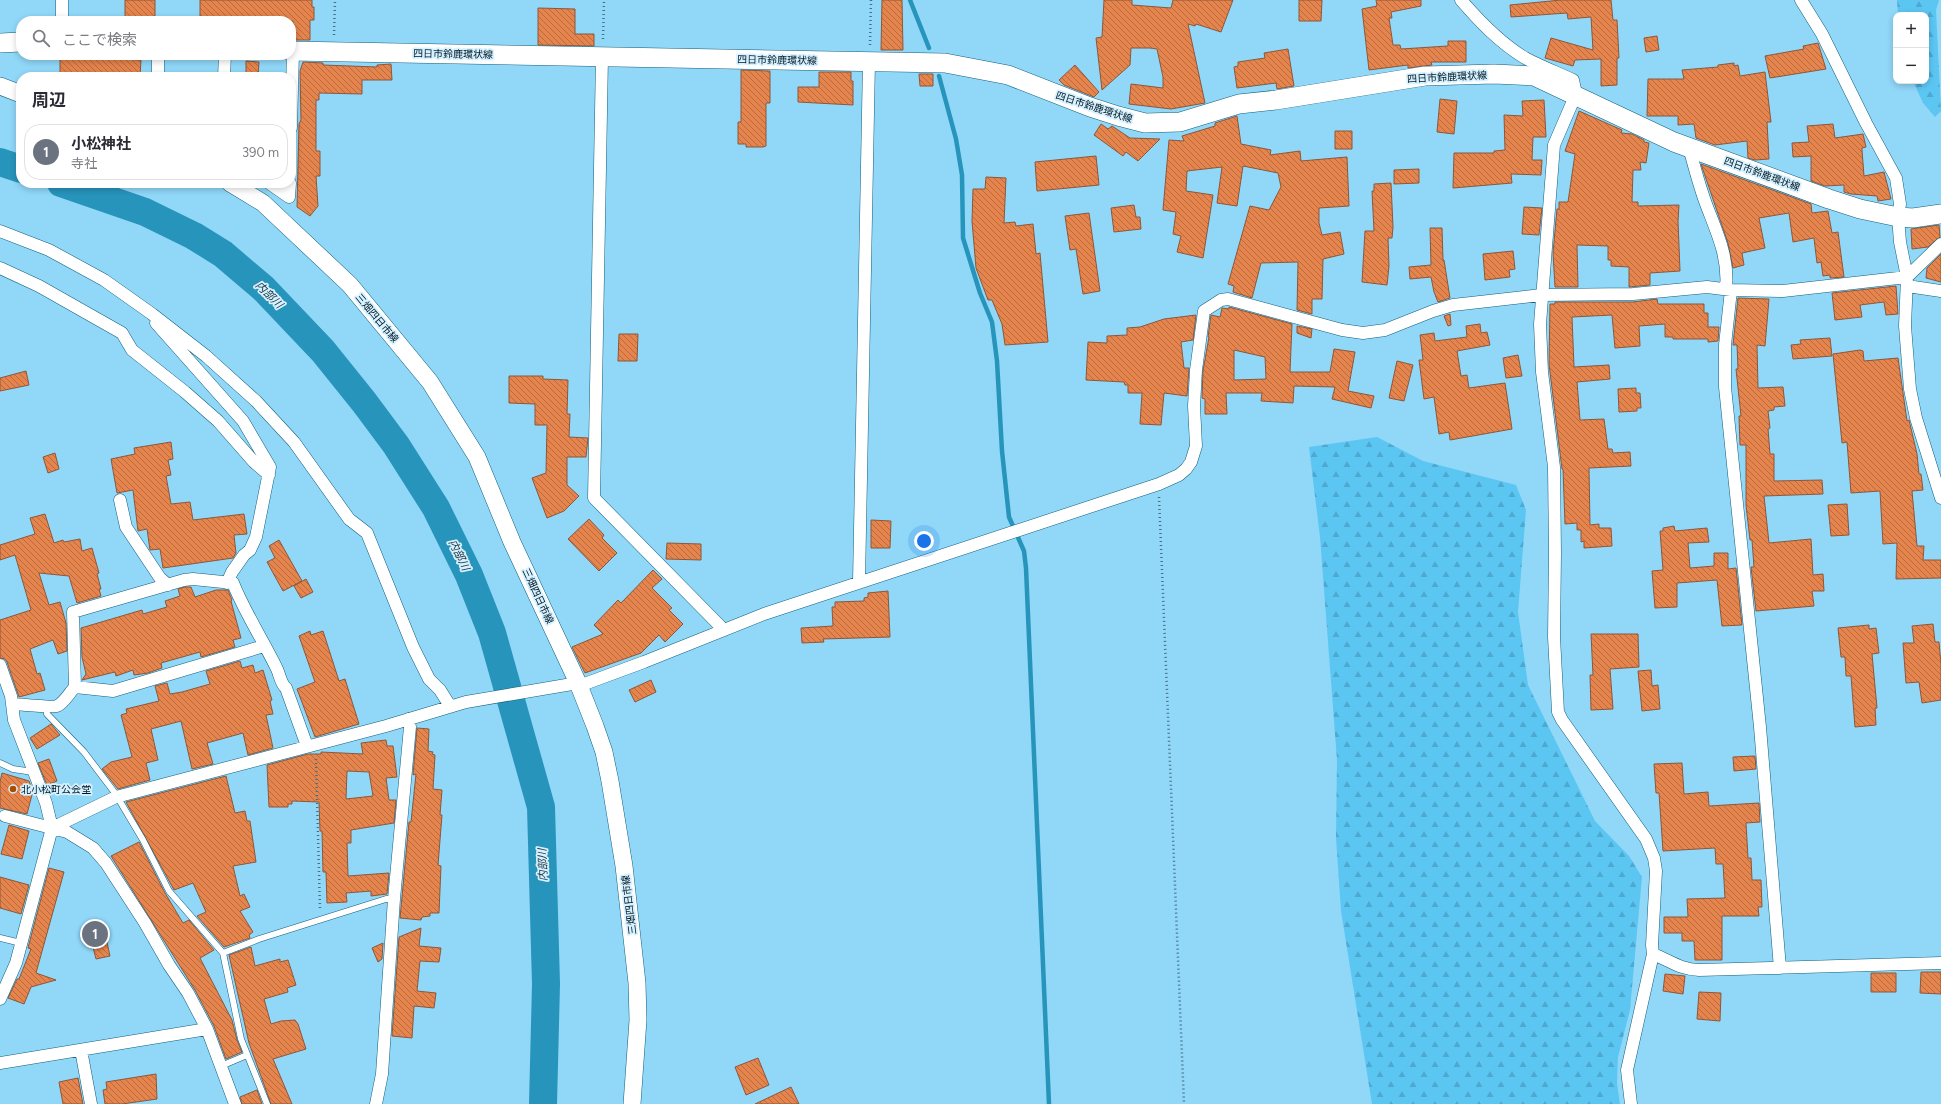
<!DOCTYPE html>
<html lang="ja">
<head>
<meta charset="utf-8">
<style>
  :root { --surface:#fff; --page:#f2f2f3; --text:#2b2b33; --muted:#7c7c81; --line:#e1e1e2; --accent:#ab4c00 }
  body { margin:0; font-family:Figtree,"Noto Sans JP",sans-serif; background:var(--page); color:var(--text) }
  .controls { position:absolute; right:12px; top:12px; display:grid; overflow:hidden; border-radius:8px; box-shadow:0 2px 6px #0003 }
  .controls button { width:36px; height:36px; display:grid; place-items:center; padding:0; border:0; border-bottom:1px solid var(--line); background:var(--surface); color:var(--text); font:20px sans-serif }
  .you { position:absolute; left:924px; top:541px; width:14px; height:14px; margin:-10px; border:3px solid #fff; border-radius:50%; background:#1a73e8; box-shadow:0 0 0 6px #1a73e833 }
  .badge { display:grid; place-items:center; width:26px; height:26px; border-radius:50%; background:var(--accent); color:#fff; font-size:13px; font-weight:700 }
  .pin { position:absolute; translate:-50% -50%; border:2px solid #fff; box-shadow:0 1px 4px #0006 }
  .list { margin:0; padding:0; list-style:none }
  h2 { display:flex; justify-content:space-between; align-items:center; height:52px; margin:0; padding:0 16px; font-size:17px }
  h2 small { font-size:13px; font-weight:400; color:var(--muted) }
  .list li { display:grid; grid-template-columns:26px 1fr auto; gap:12px; align-items:center; box-sizing:border-box; height:56px; margin:0 8px 8px; padding:0 8px; border:1px solid var(--line); border-radius:16px }
  .list b { display:block; font-size:15px; white-space:nowrap }
  .list p { margin:0; font-size:13px; white-space:nowrap; color:var(--muted) }
  .list em { font-size:13px; font-style:normal; color:var(--muted) }
  .icon { flex:none; width:22px; height:22px; fill:none; stroke:currentColor; stroke-width:2; stroke-linecap:round; stroke-linejoin:round }
  .map { position:relative; flex:none; width:1941px; height:1104px; overflow:hidden }
  .search { position:absolute; background:var(--surface); box-shadow:0 2px 6px #0003; left:16px; top:16px; width:280px; height:44px; display:flex; align-items:center; gap:10px; box-sizing:border-box; padding:0 14px; border-radius:16px; color:var(--muted); font-size:15px }
  .panel { position:absolute; background:var(--surface); box-shadow:0 2px 6px #0003; left:16px; top:72px; width:280px; height:116px; border-radius:16px }
  .map>svg:first-child { display:block }
  .forest { fill:url(#forest-firs) }
  .lines { fill:none; stroke-linecap:round; stroke-linejoin:round }
  .stream { stroke:#2794bc; stroke-width:4.5 }
  .river { stroke:#2794bc; stroke-width:28 }
  .building { fill:url(#building-back-hatch); stroke:#8d573a; fill-rule:evenodd }
  .lane-casing { stroke:#12607d; stroke-width:7 }
  .street-casing { stroke:#12607d; stroke-width:13 }
  .secondary-casing { stroke:#12607d; stroke-width:18 }
  .primary-casing { stroke:#12607d; stroke-width:20 }
  .path { stroke:#427085; stroke-width:2.5; stroke-dasharray:1 3; stroke-linecap:butt }
  .lane { stroke:#fff; stroke-width:6 }
  .street { stroke:#fff; stroke-width:12 }
  .secondary { stroke:#fff; stroke-width:17 }
  .primary { stroke:#fff; stroke-width:19 }
  .poi-dot { fill:#ab4c00; stroke:#d6f1ff; stroke-width:1.5 }
  .labels { text-anchor:middle; dominant-baseline:central; stroke-width:3.5; stroke-linejoin:round; paint-order:stroke }
  .street-label { font-size:10px; fill:#001723; stroke:#d6f1ff }
  .poi-label { font-size:10px; fill:#001723; stroke:#d6f1ff; text-anchor:start }
  .water-label { font-size:11px; font-style:italic; fill:#1b313b; stroke:#d6f1ff }
</style>
</head>
<body>
<div class="map">
<svg width="1941" height="1104" viewBox="0 0 1941 1104">
  <defs>
    <pattern id="forest-firs" width="22" height="20" patternUnits="userSpaceOnUse"><rect width="22" height="20" fill="#5cc6f3"/><path d="M5 1l3.5 6h-7zM16 11l3.5 6h-7z" fill="#4ea9d0"/></pattern>
    <pattern id="building-back-hatch" width="6" height="6" patternUnits="userSpaceOnUse"><rect width="6" height="6" fill="#e5844c"/><path d="M-1 5l2 2M0 0l6 6M5-1l2 2" fill="none" stroke="#b76b3f"/></pattern>
  </defs>
  <rect width="100%" height="100%" fill="#90d7f8"/>
  <path class="forest" d="M1897 0H1939L1936 10 1941 111 1935 117 1923 103 1913 81H1926V15H1898Z
    M1377 437 1423 461 1516 485 1526 510 1518 612 1528 685 1595 821 1629 856 1642 877 1630 1010 1618 1057 1617 1083 1620 1104H1372L1341 911 1336 838 1337 760 1320 537 1309 447Z"/>
  <g class="lines">
    <path class="stream" d="M910 0 929 48
      M939 76 956 139 962 175 963 238 980 293 992 322 997 361 1002 451 1009 517 1024 551 1026 568 1049 1104"/>
    <path class="river" d="M0 162 21 169
      M61 183 145 212 194 236 223 254 263 288 323 351 364 402 396 445 436 508 469 575 492 633 541 807 546 984 543 1104"/>
  </g>
  <path class="building" d="M125 0H155V19L125 18Z
    M200 0H312V7H314V20H310V40H292L293 21H200Z
    M882 0H902L903 50H881Z
    M1104 0H1132V5L1171 8 1173 0H1233L1221 32 1196 24 1195 26 1188 24 1205 103 1171 109 1129 104 1131 84 1163 88V77L1157 49 1150 48H1131L1130 65 1102 90 1096 38 1102 37Z
    M1299 0H1322L1321 21H1299Z
    M1376 0H1421V6L1391 12 1392 18H1389L1393 45H1400L1401 49 1448 46V41H1466V62H1431L1432 65 1408 68V65L1369 70 1362 9 1377 6Z
    M1561 0H1611L1613 20H1617L1619 58H1617V85L1601 86V59L1575 60 1573 66 1545 58 1551 38 1593 50 1591 17 1568 19 1567 13 1511 17 1510 5Z
    M538 8 575 9V34H594V46L538 45Z
    M1657 36 1659 50 1646 52 1644 38Z
    M1818 43 1826 69 1770 78 1765 56 1804 49 1803 46Z
    M1288 49 1294 86 1277 89 1276 83 1237 88 1234 67 1238 66V62L1265 58 1264 53Z
    M92 58 141 60 140 77H60V59Z
    M246 61 259 62 258 77H246Z
    M303 62 323 63V65L377 67V65L391 64 392 80H362V94L319 93V100H316V151H320V176H316L318 206 310 216 297 207 299 124 301 120 300 71Z
    M1734 63V66L1738 65 1740 76 1765 72 1771 122H1767L1769 159 1755 160 1748 158 1747 141 1715 145 1696 138 1694 124 1678 125V116H1647L1648 79H1684L1682 70 1718 67V65Z
    M1075 65 1099 92 1094 97 1064 85 1059 80Z
    M741 70 770 71V103H766V146L763 147H746V144H738V122H741Z
    M819 72H851V81H853V105L798 102V87H819Z
    M919 74H933V86H920Z
    M1440 99 1457 101 1454 134 1437 132Z
    M1544 100 1546 137H1533L1532 160H1542L1541 175 1511 174 1512 183 1453 188 1454 153H1494V151L1505 150 1504 115 1523 116 1522 101Z
    M1579 111 1622 130 1621 133 1632 134 1644 140V142L1649 143 1646 163 1640 162 1641 170H1633L1632 202H1638V206L1679 205 1678 221 1680 271 1650 273V285L1629 287V267L1611 266V260H1608V246L1577 245 1578 287H1555L1553 253 1557 209H1559V202H1568L1575 154 1565 151Z
    M1237 116 1241 144 1271 150 1270 155 1300 151 1301 161 1347 157 1349 206 1319 208V223L1322 235 1340 232 1344 254 1323 259 1322 299H1312V314L1297 310 1298 262 1261 263 1252 298 1233 292 1234 286 1228 284 1250 206 1269 210 1281 187 1278 173 1243 166 1237 206 1217 203 1222 167 1187 171 1186 191 1213 195 1203 258 1177 252 1181 236 1173 234 1176 212 1163 210 1169 140 1184 141 1182 136 1215 126V123Z
    M1101 124 1108 129 1112 126 1130 138 1160 139 1138 161 1126 152 1123 156 1094 135Z
    M1833 124 1835 138 1863 134 1866 147 1862 148V150L1864 176 1884 172 1891 199 1878 201 1877 196 1851 194 1844 192V185L1825 186 1811 181V156L1793 157 1792 143 1809 142 1807 126Z
    M1335 131H1352V149H1335Z
    M1096 156 1099 185 1037 191 1035 162Z
    M1701 164 1811 204 1812 213 1828 211 1832 233 1838 232 1844 277 1830 278V275L1823 276 1821 262 1817 263 1814 238 1793 242 1789 213 1759 218 1765 248 1742 253 1744 265 1733 268 1728 243Z
    M1419 169V183L1394 184V170Z
    M986 177 1006 178 1004 223 1015 222 1016 226 1033 224 1036 254 1040 253 1048 342 1005 345 1002 324 992 300H988L976 268 972 221 973 189H985Z
    M1391 183 1393 227 1392 238H1388L1389 266 1387 285 1362 282 1365 231H1374L1372 191H1374V184Z
    M1134 205 1136 217H1140L1141 229 1114 232 1111 208Z
    M1524 207 1542 208 1539 235 1522 234Z
    M1089 213 1100 291 1083 294 1076 249 1070 250 1065 216Z
    M1939 225 1940 237 1928 247 1912 249 1911 229Z
    M1430 228H1442L1443 260H1444L1450 298 1438 302 1434 292 1431 277 1410 279 1409 267 1431 265Z
    M1513 251 1515 269 1509 270 1510 277 1485 280 1483 254Z
    M1941 254V282L1926 278 1927 268Z
    M1896 286 1898 314 1886 315 1884 302 1860 305 1862 317 1835 320 1832 293Z
    M1738 298 1769 299 1765 346 1757 345 1758 388 1783 387 1785 406 1774 407V410L1768 411 1770 428 1768 429 1770 454H1774V481L1822 480 1823 494 1764 496 1769 543 1811 539 1813 575 1823 574 1824 591H1812L1814 606 1756 611 1751 567H1754L1752 540H1750L1746 505V445H1740L1739 416H1741L1736 369H1738L1737 345H1733Z
    M1657 299 1658 304H1704V313H1708V327H1719L1718 341 1708 342V339H1673V337H1665V324L1639 326 1640 346 1615 348 1612 315 1572 317 1574 367 1609 365 1610 379 1577 382 1580 420 1604 419 1608 449H1612L1613 453 1630 452 1631 466 1589 468 1590 525 1599 524V528H1611L1612 546 1584 548V541L1581 542V530H1577V523L1565 524 1563 469H1562L1549 364 1550 304H1555V302H1633Z
    M1229 307 1292 324 1290 372H1330L1334 349 1355 352 1348 391 1374 396 1371 408 1332 399 1335 387 1294 386 1293 403 1261 401 1262 393H1226L1227 414H1205V399L1202 398 1203 371 1209 337H1208L1211 315 1220 317 1222 308 1229 309ZM1234 350 1265 357 1266 379 1234 380Z
    M1450 314 1451 325 1448 326 1444 316Z
    M1196 315 1193 340 1181 342 1184 368H1189L1187 396 1164 393 1161 425 1140 424 1142 393H1128V385H1125L1124 382 1086 380 1088 342 1107 343V336L1127 335V328L1140 327 1164 319Z
    M1480 324 1481 333 1487 332 1490 345 1457 351 1461 376 1467 375 1469 388 1505 383 1512 429 1450 440 1449 432 1439 434 1434 397 1424 399 1419 360H1423L1420 335 1434 333 1435 341 1467 337 1466 326Z
    M1297 326 1312 329 1311 338 1297 333Z
    M619 334H638L637 361H618Z
    M1830 338 1832 356 1793 359 1791 345 1801 344 1800 340Z
    M1860 350 1863 351 1864 361 1898 358 1907 421 1909 420 1917 454 1919 474H1921L1923 490 1912 491 1917 546H1924L1923 560H1941V578L1896 579 1897 543 1883 544 1880 491 1851 493 1847 442 1842 443 1833 354Z
    M1518 355 1522 376 1506 378 1503 358Z
    M1397 361 1413 365 1404 401 1389 398Z
    M26 371 29 385 0 391V378Z
    M509 376H543V379L568 380 567 414H570L569 437 588 438 586 457H567V485L579 496 564 511 547 518 532 478 546 473 547 425H535V404L509 403Z
    M1636 388V393H1640L1641 408H1637V411L1619 412 1618 389Z
    M171 442 173 459 168 460 171 475 166 476 171 504 190 502 193 520 244 514 247 534 234 535 236 553 233 558 163 568 160 549 150 550 147 529 138 531 133 490 117 493 111 459 135 454 134 448Z
    M55 453 59 469 48 473 43 457Z
    M1847 504 1849 535 1831 536 1828 505Z
    M45 514 54 543 63 540 64 542 80 539 82 551 92 548 99 573 97 574 101 589H99L101 596 77 603 69 576 39 573 49 605 60 602 66 623 67 651 58 654 53 640 30 649 37 674 40 673 45 690 19 697 7 662 5 659 0 658V620L31 610 15 555 0 560V545L35 534 30 518Z
    M589 519 604 535 602 538 617 553 599 571 568 539Z
    M871 520 891 521 890 548H871Z
    M1674 526 1675 531 1707 528 1709 542 1688 543 1690 568 1714 566V553H1728V569L1736 568 1742 625 1722 626 1717 580 1677 583V607L1655 608 1652 571 1663 570 1660 531H1663V528Z
    M279 540 302 581 283 591 267 562 275 558 269 546Z
    M667 543 701 544V560L666 559Z
    M653 570 662 579 652 588 672 608 669 610 683 624 665 642 659 635 641 653 585 673 572 647 603 634 594 625 618 600 621 603Z
    M306 579 313 592 301 598 294 586Z
    M185 587H191L195 597 216 590H228L232 600 231 601 241 638 233 640 235 647 201 657 200 652 161 663 162 668 148 673 134 675 133 670 116 676 115 672 82 680 86 674 82 657 81 628 142 610 143 614 167 607 165 601 180 596 178 589Z
    M888 591 890 637 823 639 824 642 802 643 801 628 833 626 832 607H835V602L864 601V598L868 597V593Z
    M1933 624 1935 642H1939L1941 664V700L1922 703 1919 682 1906 683 1903 643H1914L1912 626Z
    M1869 625V629L1876 628 1879 653 1872 654 1877 708H1875L1876 725 1855 727 1851 676H1846L1845 657H1841L1838 628Z
    M310 631 311 635 323 631 339 681 345 679 359 724 315 737 297 689 315 682 299 636Z
    M1591 634H1638L1639 667 1610 669 1613 709 1591 710 1590 675H1593Z
    M240 661 242 668 253 665 255 673 263 670 272 700 270 701 273 714 266 715 273 748 248 755 243 733 207 743 213 764 192 769 181 721 151 729 158 760 146 763 150 780 118 789 102 769 111 762 132 757 121 715 127 713 126 709 159 701 155 686 167 683 170 694 182 692 210 684 206 671Z
    M1651 670 1652 686 1658 685 1660 709 1642 711 1638 671Z
    M651 680 656 692 635 702 629 690Z
    M51 724 60 735 37 749 30 738Z
    M417 728 429 729 428 751 433 752 432 754 435 755 433 789 442 790 440 815H442L438 865 441 866 439 913H430V916L422 917 421 920 400 918 409 822H411L416 774 413 775Z
    M386 740 387 746H393L397 777 386 778 389 800H396L394 823 351 830V843H347L348 876 389 873 387 894 371 896V891L346 893 347 902 327 903 326 872H323L322 831H320L319 802 292 801V804H288V807H269L267 765 308 754H321V752L363 754 361 743ZM347 771 369 772 373 796 346 799Z
    M1755 756 1756 769 1734 771 1733 757Z
    M49 759 57 781 47 785 38 763Z
    M1682 763 1684 794 1708 792 1709 806 1759 803 1760 822 1746 823 1748 858H1751L1752 880H1761L1762 907H1758L1759 916H1722V960H1695L1694 941H1682V933H1664V917H1688L1687 899 1725 898 1723 864H1716L1715 848 1663 851 1659 793H1656L1654 764Z
    M2 773 29 781 33 791 27 814 0 808V782Z
    M226 776 235 813 245 811 247 821H250L256 862 233 866 240 896 244 894 250 907 240 911 253 932 249 935 250 938 224 947 197 916 206 912 193 883 174 890 173 888 126 802Z
    M9 825 29 831 22 859 1 854Z
    M139 842 165 893 183 923 189 920 214 950 200 958 232 1020 237 1040 242 1052 226 1059 214 1026 195 990 111 856Z
    M49 868 64 872 36 973 56 980 31 987 24 1004 8 998 17 979H19L31 949 28 948Z
    M0 877 29 885 21 914 0 908Z
    M103 924 110 956 96 959 92 943 88 944 84 929Z
    M421 928 419 946 441 948 439 962 420 961 417 991 436 993 434 1008 414 1006 412 1038 392 1036 399 937Z
    M383 943 382 959 378 962 372 948Z
    M251 947 255 966 280 959V962L288 960 296 985 287 988 288 992 264 999 271 1024 281 1021 295 1020 298 1024 306 1049 273 1059 292 1104H271L249 1043 229 955Z
    M1921 972H1941V994L1920 993Z
    M1871 973H1896V992H1871Z
    M1665 974 1685 976 1683 994 1663 991Z
    M1699 992 1721 993 1720 1021 1697 1019Z
    M758 1058 769 1085 746 1095 735 1067Z
    M156 1074 157 1099 122 1104H105L103 1090 107 1089 106 1082Z
    M78 1078 83 1104H63L59 1082Z
    M791 1087 799 1104H755Z
    M257 1090 262 1104H242L240 1097Z"/>
  <g class="lines">
    <defs>
      <path id="lane" d="M46 705 47 714 84 752 115 793 143 840 169 891 223 953 241 1039 267 1104
        M0 763 13 769 33 772
        M0 938 21 943
        M223 953 259 939 386 899H394
        M221 1066 247 1055"/>
      <path id="street" d="M1461 0C1480 22 1500 43 1525 58 1540 66 1558 73 1573 80L1576 94 1554 145 1540 324 1542 372 1554 467 1555 553 1554 637 1558 712 1562 720 1646 839 1654 858 1656 871 1652 945 1653 954 1627 1070 1631 1104
        M1801 0 1822 34 1866 123 1896 178 1900 204 1898 217 1900 242 1907 277 1905 326 1910 389 1916 418 1941 498
        M62 21V0
        M602 57 594 498 724 630
        M158 77V55
        M224 77 225 55
        M291 128 293 51
        M1689 147C1694 166 1699 185 1706 204 1717 233 1729 257 1726 289
        M269 183 289 197 290 183
        M0 231 49 250 104 280 152 314 206 356 256 401 294 442 349 519 367 533 413 647 429 679 440 690 450 706
        M0 268 39 286 122 333 132 350 185 392 218 421 254 462 269 475
        M1907 286 1941 291
        M1731 290 1725 345V387L1760 727 1780 968
        M156 323 243 421 270 467 256 537 250 550 244 555 232 572 227 583
        M120 500 126 527 160 578 168 585
        M859 582 869 61
        M0 665 11 696 14 720 46 803 52 828 16 963 0 999
        M579 686 644 662 764 614 1159 484 1179 475 1186 469 1191 462 1196 446 1194 406 1196 370 1204 311 1221 300 1228 299 1342 330 1363 333 1385 330 1433 311 1453 305 1541 295 1633 294 1707 287 1731 290 1783 291 1907 277 1941 244
        M75 687 113 691 264 646
        M12 704C19 704 53 708 57 706 64 703 70 692 75 687L73 612 184 580 193 579 233 583C245 613 263 640 277 669 280 676 281 684 286 688L307 746
        M5 816 67 832 93 848 106 863 145 923 169 965 188 993 207 1029 235 1104
        M52 828 116 797 386 726 466 702 578 683
        M1653 954C1671 961 1679 969 1699 970L1941 963
        M81 1050 91 1104
        M0 1063 207 1029
        M376 1104 382 1074 394 899 410 727 408 719"/>
      <path id="secondary" d="M0 86 21 94
        M230 183 263 203 350 285 430 382 477 457 512 542 578 683 595 726 604 752 610 781 624 866 637 983 638 1020 632 1104"/>
      <path id="primary" d="M0 43 21 42
        M291 51 945 63 1008 75 1090 107 1118 116 1145 123 1180 122 1239 104 1276 100 1425 76 1494 74 1534 76 1674 142 1829 199 1860 209 1898 217 1913 218 1941 214"/>
    </defs>
    <use href="#lane" class="lane-casing"/>
    <use href="#street" class="street-casing"/>
    <use href="#secondary" class="secondary-casing"/>
    <use href="#primary" class="primary-casing"/>
    <path class="path" d="M334 35 335 0
      M603 39 604 0
      M870 45 871 0
      M1159 497 1184 1104
      M316 759 320 910"/>
    <use href="#lane" class="lane"/>
    <use href="#street" class="street"/>
    <use href="#secondary" class="secondary"/>
    <use href="#primary" class="primary"/>
  </g>
  <circle class="poi-dot" cx="13" cy="789" r="4"/>
  <g class="labels">
    <g class="street-label">
      <text transform="translate(453 54) rotate(1)">四日市鈴鹿環状線</text>
      <text transform="translate(777 60) rotate(1)">四日市鈴鹿環状線</text>
      <text transform="translate(1447 77) rotate(-3)">四日市鈴鹿環状線</text>
      <text transform="translate(1094 107) rotate(18)">四日市鈴鹿環状線</text>
      <text transform="translate(1762 174) rotate(20)">四日市鈴鹿環状線</text>
      <text transform="translate(377 318) rotate(50)">三畑四日市線</text>
      <text transform="translate(538 596) rotate(65)">三畑四日市線</text>
      <text transform="translate(629 905) rotate(-97)">三畑四日市線</text>
    </g>
    <g class="poi-label">
      <text x="21" y="789">北小松町公会堂</text>
    </g>
    <g class="water-label">
      <text transform="translate(269 295) rotate(45)">内部川</text>
      <text transform="translate(459 555) rotate(64)">内部川</text>
      <text transform="translate(543 865) rotate(-92)">内部川</text>
    </g>
  </g>
</svg>
<div class="controls">
<button>+</button>
<button>−</button>
</div>
<div class="you"></div>
<div class="pin badge" style="left:95px;top:934px;background:#6b7280">1</div>
<div class="search"><svg class="icon" aria-label="search" viewBox="0 0 24 24"><circle cx="10" cy="10" r="6"/><path d="M15 15l6 6"/></svg>ここで検索</div>
<section class="panel">
<h2>周辺<small></small></h2>
<ul class="list">
<li><span class="badge" style="background:#6b7280">1</span><div><b>小松神社</b><p>寺社</p></div><em>390 m</em></li>
</ul>
</section>
</div>
</body>
</html>
